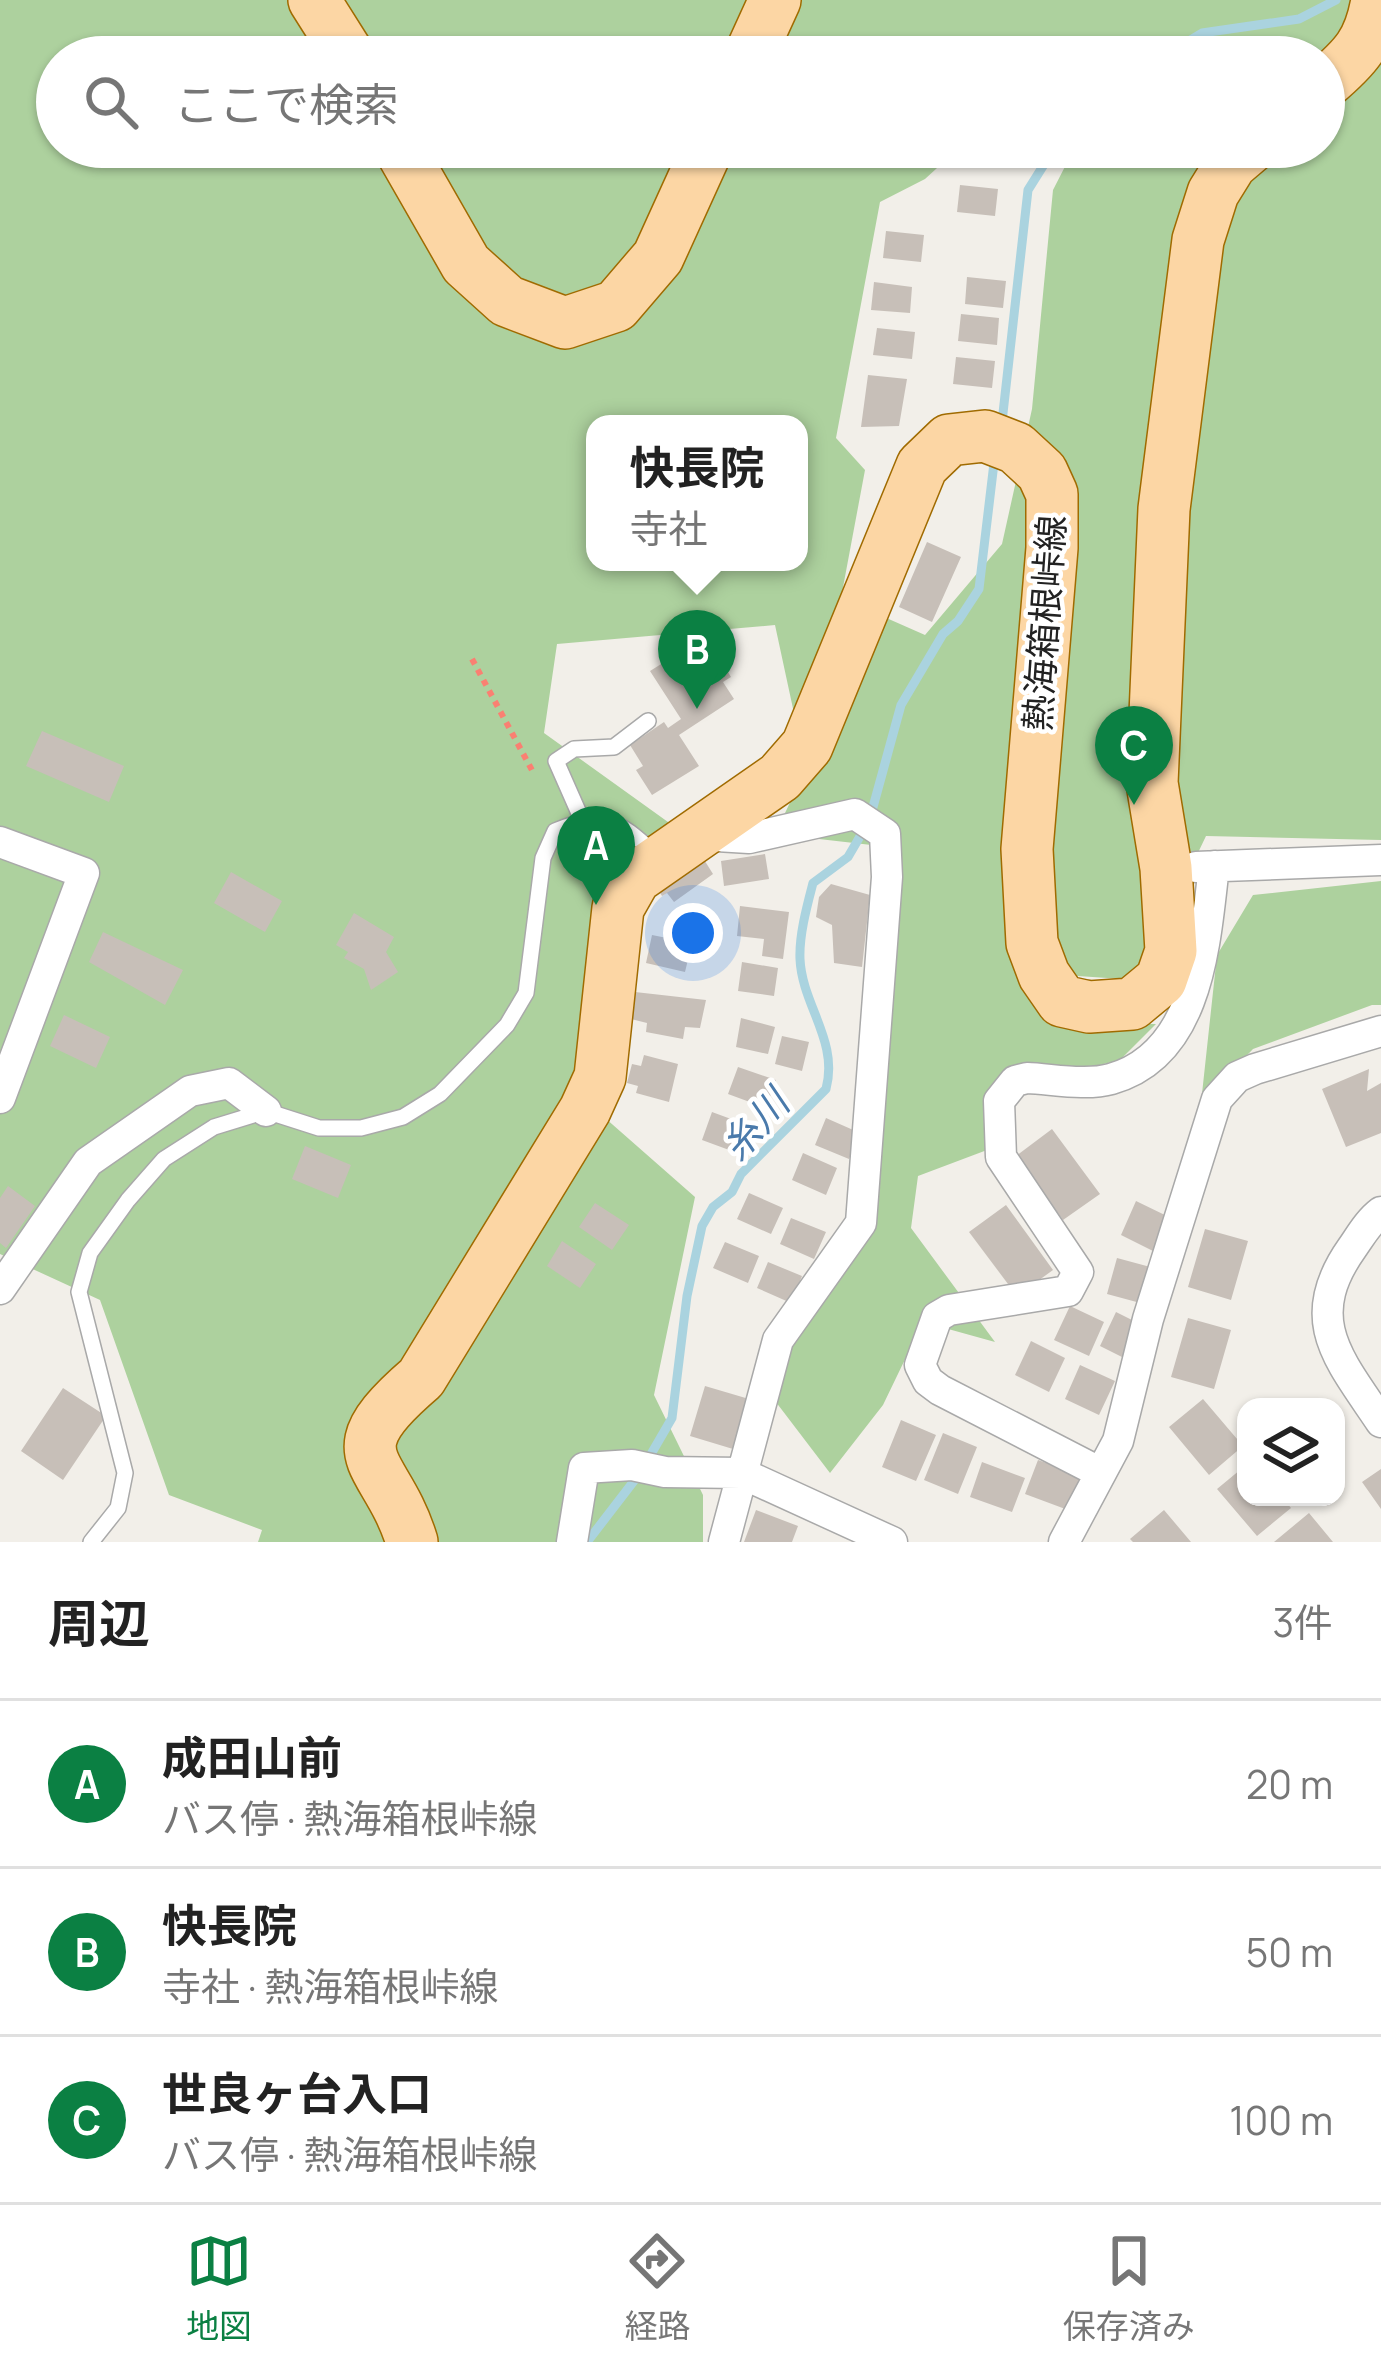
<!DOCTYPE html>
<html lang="ja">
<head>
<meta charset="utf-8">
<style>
  :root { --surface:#fff; --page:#f2f2f2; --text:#222; --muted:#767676; --line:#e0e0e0; --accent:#0b8043 }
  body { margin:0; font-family:Manrope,"Noto Sans JP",sans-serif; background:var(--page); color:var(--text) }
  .controls { position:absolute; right:36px; bottom:36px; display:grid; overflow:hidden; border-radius:24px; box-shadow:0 3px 9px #0004 }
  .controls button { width:108px; height:108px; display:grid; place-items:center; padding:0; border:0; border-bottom:3px solid var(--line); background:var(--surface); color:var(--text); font:60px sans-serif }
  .you { position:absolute; left:693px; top:933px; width:42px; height:42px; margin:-30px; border:9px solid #fff; border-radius:50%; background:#1a73e8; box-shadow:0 0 0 18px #1a73e833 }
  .badge { display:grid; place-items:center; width:78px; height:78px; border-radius:50%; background:var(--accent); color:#fff; font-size:39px; font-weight:700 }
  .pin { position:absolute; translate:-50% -99px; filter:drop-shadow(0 3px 6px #0008) }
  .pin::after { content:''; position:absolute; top:63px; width:42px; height:36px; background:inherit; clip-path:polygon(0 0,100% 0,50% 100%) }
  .popup { position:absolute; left:586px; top:415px; width:222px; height:156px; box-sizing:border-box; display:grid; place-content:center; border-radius:24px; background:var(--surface); filter:drop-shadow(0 3px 9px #0005); font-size:39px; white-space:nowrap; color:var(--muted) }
  .popup b { font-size:45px; color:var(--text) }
  .popup::after { content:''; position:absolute; left:50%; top:100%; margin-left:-24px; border:24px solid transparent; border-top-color:var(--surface) }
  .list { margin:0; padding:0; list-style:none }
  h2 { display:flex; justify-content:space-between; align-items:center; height:156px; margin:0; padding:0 48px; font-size:51px }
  h2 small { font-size:39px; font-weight:400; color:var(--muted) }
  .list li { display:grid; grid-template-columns:78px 1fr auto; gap:36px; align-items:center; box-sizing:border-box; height:168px; padding:0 48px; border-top:3px solid var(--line) }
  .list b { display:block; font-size:45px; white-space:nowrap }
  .list p { margin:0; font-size:39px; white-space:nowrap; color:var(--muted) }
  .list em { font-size:39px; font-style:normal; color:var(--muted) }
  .icon { flex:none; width:66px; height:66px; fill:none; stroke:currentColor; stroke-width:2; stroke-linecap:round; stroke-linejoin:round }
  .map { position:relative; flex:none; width:1381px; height:1542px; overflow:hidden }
  .search { position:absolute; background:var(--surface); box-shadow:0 3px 9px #0004; left:36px; right:36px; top:36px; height:132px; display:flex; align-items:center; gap:30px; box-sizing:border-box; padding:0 42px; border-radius:66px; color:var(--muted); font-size:45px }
  .sheet { height:660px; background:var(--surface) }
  nav { display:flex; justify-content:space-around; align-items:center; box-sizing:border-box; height:168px; border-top:3px solid var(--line); background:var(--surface); font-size:33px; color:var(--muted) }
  nav a { display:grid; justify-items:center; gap:6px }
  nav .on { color:var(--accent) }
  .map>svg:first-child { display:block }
  .forest { fill:#add19e; fill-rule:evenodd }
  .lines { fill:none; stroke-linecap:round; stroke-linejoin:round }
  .stream { stroke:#aad3df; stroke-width:9 }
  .building { fill:#c7bfb8 }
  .lane-casing { stroke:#a9a9a9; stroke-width:18 }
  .street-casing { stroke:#a9a9a9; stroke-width:33 }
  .primary-casing { stroke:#a06b00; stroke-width:54 }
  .path { stroke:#fa8072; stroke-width:6; stroke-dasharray:6 6; stroke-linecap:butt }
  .lane { stroke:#fff; stroke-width:15 }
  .street { stroke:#fff; stroke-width:30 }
  .primary { stroke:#fcd6a4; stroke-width:51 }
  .labels { text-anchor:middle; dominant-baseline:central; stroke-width:9; stroke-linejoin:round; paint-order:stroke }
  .street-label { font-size:36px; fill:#222; stroke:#fff }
  .water-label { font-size:39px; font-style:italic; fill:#4a7aab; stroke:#fff }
</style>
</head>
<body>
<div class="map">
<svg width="1381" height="1542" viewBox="0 0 1381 1542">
  <rect width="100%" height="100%" fill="#f2efe9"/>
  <path class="forest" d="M0 0H1381V840L1206 836 1137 980 1063 975 1079 1023 1156 1024 1120 1060 988 1092 995 1147 918 1176 911 1228 995 1342 923 1322 883 1405 830 1473 766 1389 834 1247 874 1143 889 847 775 834 806 769 775 625 557 644 544 733 707 850 622 868 588 1103 695 1197 654 1395 703 1495V1542H258L262 1530 169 1495 100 1300 0 1254ZM57 57H1324V147H1075L1053 190 1032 409 1002 544 925 635 841 598 865 470 836 438 880 202 925 179 960 147H57ZM595 424H799V562H595Z
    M1381 881V1005H1372L1253 1049 1201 1103 1217 955 1253 895Z"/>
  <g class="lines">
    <path class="stream" d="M1162 57 1202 33 1299 19 1336 0
      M1002 422 1028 190 1055 147
      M870 818 901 705 943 634 958 621 979 589 994 463
      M647 1461 672 1418 687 1296 702 1226 713 1207 732 1192 741 1174 826 1089C839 1041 802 1005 800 959 799 935 807 906 813 883L848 857 862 833
      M587 1542 637 1477"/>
  </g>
  <path class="building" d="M960 185 998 189 995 216 957 212Z
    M886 231 924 235 921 262 883 258Z
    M967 277 1006 281 1003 308 965 304Z
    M874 282 912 287 910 313 871 310Z
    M961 314 999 318 997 345 958 341Z
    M877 328 915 332 912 359 873 355Z
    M956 357 995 361 992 388 953 384Z
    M868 375 907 379 899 426 861 427Z
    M927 542 961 557 932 622 899 607Z
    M698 641 714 667 722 662 731 677 723 682 734 699 679 735 699 766 652 795 636 770 643 766 630 745 664 722 668 728 681 719 650 671Z
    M42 731 124 766 109 802 26 766Z
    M765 854 769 879 724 886 721 861Z
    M703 858 713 874 674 902 667 893 662 896 657 888Z
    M231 872 282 901 265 932 214 903Z
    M831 884 870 895 862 967 834 963 832 925 816 917 819 897Z
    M740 906 789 912 783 959 762 956 764 939 737 936Z
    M354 913 394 937 386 952 398 972 371 990 364 969 344 958 348 952 336 945Z
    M103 932 183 970 165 1005 89 962Z
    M652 935 692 943 685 972 646 963Z
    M742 962 778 968 774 996 738 991Z
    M635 992 706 1000 700 1028 685 1027 683 1039 646 1032 647 1023 631 1019Z
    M64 1015 110 1037 96 1068 50 1046Z
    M741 1018 775 1027 768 1054 736 1047Z
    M782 1036 809 1042 802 1071 775 1064Z
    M644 1055 678 1064 669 1102 636 1093 638 1086 627 1083 632 1064 641 1066Z
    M738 1067 776 1080 766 1108 728 1094Z
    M1369 1069 1367 1091 1381 1083V1133L1346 1147 1322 1089Z
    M712 1112 750 1126 740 1154 702 1140Z
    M826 1118 860 1133 849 1159 815 1145Z
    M1052 1129 1100 1194 1063 1220 1016 1156Z
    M305 1146 351 1165 338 1198 292 1179Z
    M803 1153 837 1168 826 1195 792 1180Z
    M8 1186 35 1206 6 1248 0 1243V1198Z
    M749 1193 783 1208 771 1234 737 1219Z
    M1136 1201 1171 1218 1155 1252 1121 1235Z
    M595 1203 629 1225 612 1250 579 1227Z
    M1006 1205 1053 1270 1017 1296 969 1232Z
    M791 1218 826 1232 814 1259 780 1244Z
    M1205 1229 1248 1241 1231 1300 1188 1287Z
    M562 1241 596 1264 580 1288 547 1266Z
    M725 1242 759 1256 748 1283 713 1268Z
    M1117 1258 1154 1268 1144 1304 1107 1294Z
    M768 1262 802 1276 791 1303 757 1288Z
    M1070 1306 1104 1322 1089 1356 1054 1340Z
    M1116 1312 1140 1324 1124 1358 1100 1346Z
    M1188 1318 1231 1330 1214 1389 1171 1377Z
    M1031 1341 1065 1358 1049 1392 1015 1375Z
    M1080 1365 1115 1381 1099 1415 1065 1399Z
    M705 1386 749 1399 733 1449 690 1436Z
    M63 1388 106 1416 63 1480 21 1451Z
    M1203 1399 1243 1446 1209 1475 1169 1427Z
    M901 1420 936 1435 916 1481 882 1467Z
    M943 1433 977 1447 958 1494 924 1480Z
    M1038 1460 1081 1475 1068 1510 1025 1494Z
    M982 1462 1025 1478 1012 1512 970 1497Z
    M1246 1465V1497H1282L1291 1508 1257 1536 1217 1489Z
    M1381 1469V1509L1362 1482Z
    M756 1510 798 1526 792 1542H744Z
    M1164 1510 1191 1542H1133L1130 1539Z
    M1309 1513 1333 1542H1274Z"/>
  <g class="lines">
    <defs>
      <path id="lane" d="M582 820 556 761 574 749 614 747 648 721
        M91 1542 118 1508 125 1473 79 1292 90 1253 128 1200 164 1159 214 1127 266 1111 319 1128H361L403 1117 440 1094 507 1025 526 993 543 858 555 831C605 811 617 819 655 854"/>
      <path id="street" d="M700 835 749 838 855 814 885 834 887 877 861 1223 778 1340 724 1542
        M0 842 84 873 0 1098
        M1196 867 1381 860
        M1381 1212C1369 1221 1361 1235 1352 1248 1301 1320 1339 1359 1381 1422
        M0 1289 88 1162 190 1091 229 1083 266 1111
        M1101 1473 940 1390 928 1381 920 1365 937 1317 949 1310 1068 1291 1078 1272 1001 1157 999 1101 1015 1081 1027 1078C1052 1079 1086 1086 1111 1079 1200 1054 1205 941 1214 866
        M572 1542 584 1468 632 1465 665 1472 741 1473 892 1542
        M1064 1542 1118 1441 1148 1319 1217 1099 1237 1077 1255 1069 1381 1031"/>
      <path id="primary" d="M314 0 350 57
        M749 57 775 0
        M1324 84C1356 57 1370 42 1377 0
        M399 147 466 264 507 301 565 323 616 306 658 257 708 147
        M412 1542C386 1456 328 1458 421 1378L585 1110 600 1077 618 908 635 878 780 777 807 746 922 466 949 440 985 436 1016 448 1042 472 1052 494V548L1027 849 1032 943 1044 975 1062 1001 1089 1007 1132 1004 1161 980 1171 951 1166 868 1152 783 1164 509 1198 240 1213 193 1231 164 1251 147"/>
    </defs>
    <use href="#lane" class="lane-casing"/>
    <use href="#street" class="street-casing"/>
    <use href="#primary" class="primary-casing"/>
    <path class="path" d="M472 659 533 772"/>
    <use href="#lane" class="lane"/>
    <use href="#street" class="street"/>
    <use href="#primary" class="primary"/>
  </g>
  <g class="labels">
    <g class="street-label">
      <text transform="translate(1044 623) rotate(-86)">熱海箱根峠線</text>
    </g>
    <g class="water-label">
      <text transform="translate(754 1124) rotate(-48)">糸川</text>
    </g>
  </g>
</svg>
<div class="controls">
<button><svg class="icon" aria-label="layers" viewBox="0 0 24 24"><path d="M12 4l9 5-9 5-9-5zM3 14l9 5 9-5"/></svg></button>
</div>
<div class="you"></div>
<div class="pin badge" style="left:596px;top:905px">A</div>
<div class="pin badge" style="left:697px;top:709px">B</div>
<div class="popup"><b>快長院</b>寺社</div>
<div class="pin badge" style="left:1134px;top:805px">C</div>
<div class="search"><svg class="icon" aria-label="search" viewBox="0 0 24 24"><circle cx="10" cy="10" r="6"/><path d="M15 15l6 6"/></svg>ここで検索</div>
</div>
<section class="sheet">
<h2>周辺<small>3件</small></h2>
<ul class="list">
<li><span class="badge">A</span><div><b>成田山前</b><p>バス停 · 熱海箱根峠線</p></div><em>20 m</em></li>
<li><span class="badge">B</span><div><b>快長院</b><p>寺社 · 熱海箱根峠線</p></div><em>50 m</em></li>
<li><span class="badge">C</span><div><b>世良ヶ台入口</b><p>バス停 · 熱海箱根峠線</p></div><em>100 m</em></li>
</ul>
</section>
<nav>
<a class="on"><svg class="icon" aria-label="map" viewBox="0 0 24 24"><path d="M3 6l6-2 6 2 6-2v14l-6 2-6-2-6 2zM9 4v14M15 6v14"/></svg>地図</a>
<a><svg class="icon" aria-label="directions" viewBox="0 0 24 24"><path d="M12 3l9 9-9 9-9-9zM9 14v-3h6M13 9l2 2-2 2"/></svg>経路</a>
<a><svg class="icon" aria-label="saved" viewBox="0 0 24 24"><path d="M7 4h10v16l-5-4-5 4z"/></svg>保存済み</a>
</nav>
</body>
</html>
